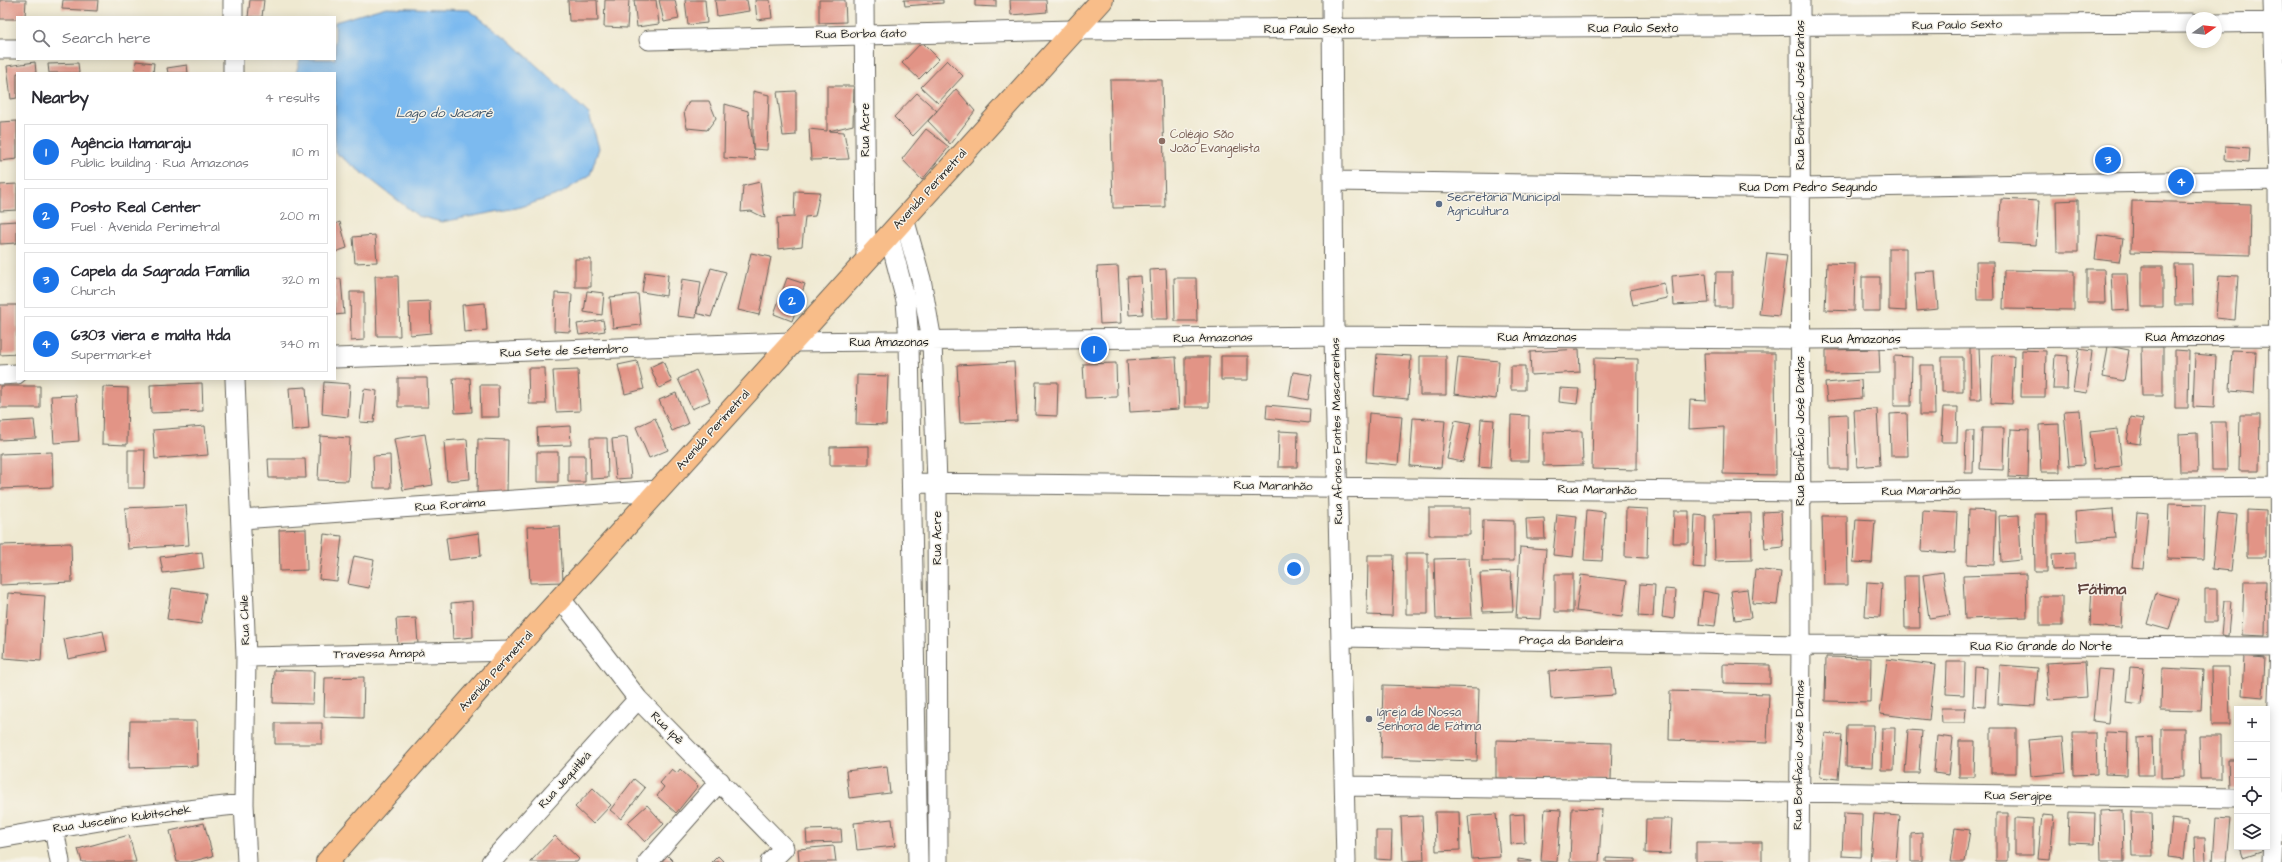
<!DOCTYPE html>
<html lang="en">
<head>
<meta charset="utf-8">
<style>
  :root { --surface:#fff; --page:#f7f7f7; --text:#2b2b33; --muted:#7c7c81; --line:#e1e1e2; --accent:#1a73e8 }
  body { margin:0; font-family:"Architects Daughter",sans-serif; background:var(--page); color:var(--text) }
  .controls { position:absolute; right:12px; bottom:12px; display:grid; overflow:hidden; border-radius:0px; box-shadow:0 2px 10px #0003 }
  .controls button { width:36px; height:36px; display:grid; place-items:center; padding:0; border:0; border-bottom:1px solid var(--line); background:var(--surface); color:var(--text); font:20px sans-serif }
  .compass { position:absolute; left:2186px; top:12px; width:36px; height:36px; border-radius:50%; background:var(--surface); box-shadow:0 2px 10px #0003; rotate:76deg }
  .you { position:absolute; left:1294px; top:569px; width:14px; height:14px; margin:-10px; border:3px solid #fff; border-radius:50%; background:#1a73e8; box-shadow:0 0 0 6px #1a73e833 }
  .badge { display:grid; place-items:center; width:26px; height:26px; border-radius:50%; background:var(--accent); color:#fff; font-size:13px; font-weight:700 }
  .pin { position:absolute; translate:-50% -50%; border:2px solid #fff; box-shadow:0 1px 4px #0006 }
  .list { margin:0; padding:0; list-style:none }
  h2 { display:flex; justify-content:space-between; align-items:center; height:52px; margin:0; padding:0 16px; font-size:17px }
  h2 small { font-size:13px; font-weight:400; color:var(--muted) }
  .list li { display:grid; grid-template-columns:26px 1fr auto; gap:12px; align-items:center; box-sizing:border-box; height:56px; margin:0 8px 8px; padding:0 8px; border:1px solid var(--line); border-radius:0px }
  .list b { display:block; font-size:15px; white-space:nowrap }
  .list p { margin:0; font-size:13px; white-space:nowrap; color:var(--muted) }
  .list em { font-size:13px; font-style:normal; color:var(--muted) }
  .icon { flex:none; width:22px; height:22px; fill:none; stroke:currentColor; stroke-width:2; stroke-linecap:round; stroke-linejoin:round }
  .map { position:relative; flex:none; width:2282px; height:862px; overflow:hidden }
  .search { position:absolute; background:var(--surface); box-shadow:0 2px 10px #0003; left:16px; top:16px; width:320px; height:44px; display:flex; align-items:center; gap:10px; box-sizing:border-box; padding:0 14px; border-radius:0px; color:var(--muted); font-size:15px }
  .panel { position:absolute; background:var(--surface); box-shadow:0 2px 10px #0003; left:16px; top:72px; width:320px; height:308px; border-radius:0px }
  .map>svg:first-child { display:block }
  .water { fill:#7cbaef; stroke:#4c6b86 }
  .building { fill:#e29486 }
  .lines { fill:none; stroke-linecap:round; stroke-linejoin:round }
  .minor-casing { stroke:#66645b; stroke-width:21 }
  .major-casing { stroke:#66645b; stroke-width:24 }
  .minor { stroke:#fff; stroke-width:19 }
  .major { stroke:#f8bd89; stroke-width:22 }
  .education-dot { fill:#8d6e63; stroke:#f7f3e8; stroke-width:1.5 }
  .service-dot { fill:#5c6f8a; stroke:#f7f3e8; stroke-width:1.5 }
  .worship-dot { fill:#6b7280; stroke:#f7f3e8; stroke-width:1.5 }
  .labels { text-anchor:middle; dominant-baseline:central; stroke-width:3; stroke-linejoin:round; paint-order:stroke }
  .street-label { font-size:12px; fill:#1c1c1c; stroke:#f7f3e8 }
  .education-label { font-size:12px; fill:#785e54; stroke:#f7f3e8; text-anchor:start }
  .service-label { font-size:12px; fill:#4e5e75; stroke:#f7f3e8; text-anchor:start }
  .worship-label { font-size:12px; fill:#5b616d; stroke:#f7f3e8; text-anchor:start }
  .water-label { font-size:13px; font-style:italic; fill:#3e5366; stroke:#f7f3e8 }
  .district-label { font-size:16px; font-weight:bold; fill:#614641; stroke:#f7f3e8 }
</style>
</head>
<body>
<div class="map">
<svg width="2282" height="862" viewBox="0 0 2282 862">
  <rect width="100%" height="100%" fill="#f7f3e8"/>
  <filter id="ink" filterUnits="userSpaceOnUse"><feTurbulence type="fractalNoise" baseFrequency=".025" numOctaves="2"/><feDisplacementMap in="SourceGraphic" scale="8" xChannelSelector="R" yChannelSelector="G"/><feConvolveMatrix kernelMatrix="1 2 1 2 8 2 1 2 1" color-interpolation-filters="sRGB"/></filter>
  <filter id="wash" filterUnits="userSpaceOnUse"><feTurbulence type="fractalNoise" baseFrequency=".012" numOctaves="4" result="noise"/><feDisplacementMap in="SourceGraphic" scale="16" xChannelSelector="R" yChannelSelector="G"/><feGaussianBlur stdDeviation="0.9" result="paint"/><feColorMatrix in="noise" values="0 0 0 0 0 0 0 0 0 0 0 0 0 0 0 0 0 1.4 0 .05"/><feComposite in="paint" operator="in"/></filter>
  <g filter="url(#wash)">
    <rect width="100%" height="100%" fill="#efe9d1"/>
    <path class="water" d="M386 7 469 10 509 40 589 114 599 148 590 175 560 194 521 207 442 222 418 216 335 152V73H296L300 59H335V22Z"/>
    <g id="blocks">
      <path class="building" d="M0 0H26L25 17H17V19H0Z
        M63 0H98L97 11 62 9Z
        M250 0H264L262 17H248Z
        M568 0H597L598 21H569Z
        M605 0H629L627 28 604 27Z
        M634 0H656L659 24 637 27Z
        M659 0H675L679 19 664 22Z
        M685 0H705L707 23 688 25Z
        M715 0H747L749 11 717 16Z
        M755 0H770L772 18 757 20Z
        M819 0H845L846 22 819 23Z
        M904 0H943V3L905 6Z
        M975 0H996V7L975 6Z
        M1010 0H1046L1047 12 1011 15Z
        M922 42 939 59 919 79 902 63Z
        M947 60 963 76 938 103 921 87Z
        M136 61 154 63 153 73H135Z
        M35 62 36 73H17V98L11 99 7 66Z
        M78 63 79 73H49L48 64Z
        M187 65 188 73H168L167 68Z
        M1110 80H1162L1165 207 1113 208Z
        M827 86H854L853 125 829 131 844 132 849 159 811 160 809 129 827 131Z
        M956 89 975 111 950 144 928 121Z
        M753 91 769 95 767 150 753 149Z
        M796 91V135L783 136 777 92Z
        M917 93 937 111 913 136 894 117Z
        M689 101H709L716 118 707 130 687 128 684 112Z
        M725 104 748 111 755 160 724 158Z
        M17 121V159L0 161V122Z
        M926 129 949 147 922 180 902 159Z
        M2225 146 2250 148 2249 162 2224 160Z
        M760 182 765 218 751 211 741 212 743 186Z
        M17 184V210L0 211V185Z
        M795 191 820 192 815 216 805 217 802 246 778 249 777 218 794 217Z
        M2001 199 2039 201 2036 245 1999 243Z
        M2078 200V252H2057L2056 201Z
        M2132 201 2251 204 2250 255 2131 252Z
        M17 221V243L0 244V222Z
        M340 222 347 248 335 252V224Z
        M375 235 377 262 355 263 353 237Z
        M2098 235 2123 239 2119 262 2095 259Z
        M1889 248H1906V311L1889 310Z
        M751 253 771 257 759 315 738 310Z
        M1767 253 1787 255 1779 316 1759 314Z
        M575 259H591V287H575Z
        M1976 262H1993L1994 300H1977Z
        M1827 263 1855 264 1854 311 1825 310Z
        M2174 264H2192L2193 305H2175Z
        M1118 266 1121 323 1100 324 1097 267Z
        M2142 266H2163V307H2142Z
        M711 268 726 272 711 317 696 313Z
        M1166 269 1168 319H1152L1150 270Z
        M2087 269H2104L2105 303H2087Z
        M2004 270 2074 271V310L2003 309Z
        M1935 271 1938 309 1917 311 1914 272Z
        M645 272 668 275 666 296 642 292Z
        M1716 272H1732V307H1715Z
        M1706 273 1709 303 1674 305 1672 276Z
        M2111 273H2127L2129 310 2113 311Z
        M2219 275 2238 276 2235 320 2216 318Z
        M375 276H398L400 336H377Z
        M1141 276 1143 314 1129 315 1127 277Z
        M1862 277H1880V311H1862Z
        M787 278 805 284 792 321 774 314Z
        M1174 278H1196L1197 321H1175Z
        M335 279H341L344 314 335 315Z
        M682 279 701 282 696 318 677 316Z
        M1664 283 1667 298 1633 305 1630 290Z
        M587 291 604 293 602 315 584 312Z
        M350 292H364V340L351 341Z
        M555 293 572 294 570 332 554 331Z
        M638 294 641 325 613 328 610 297Z
        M430 301 431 333 410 335 409 302Z
        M485 303 487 330 464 332 462 305Z
        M0 305H17V354L0 355Z
        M603 320 605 331 579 335 577 324Z
        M2108 346 2129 350 2124 381 2103 377Z
        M1979 347 1981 399H1971L1970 348Z
        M2141 347H2163V396H2142Z
        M1579 349 1580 372 1531 375 1530 352Z
        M1879 349 1880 373 1826 374V350Z
        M2079 349 2092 351 2087 393 2073 391Z
        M2022 350 2046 351 2045 397H2021Z
        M2175 350 2189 351 2188 408H2175Z
        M2232 350 2256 351 2254 393 2230 391Z
        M1704 353H1775L1776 475 1723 474 1724 427 1689 429 1690 400 1706 401Z
        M1377 354 1411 356 1408 399 1374 396Z
        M2195 354 2216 356 2214 408 2193 407Z
        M1993 355 2014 356 2012 404 1991 403Z
        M2055 355 2068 356 2067 389H2053Z
        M1221 356H1248V380H1221Z
        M1420 356H1446V395H1420Z
        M1894 356 1912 357 1911 406H1894Z
        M1176 357 1179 409 1130 412 1127 360Z
        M1185 357H1210L1209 407H1185Z
        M1458 357 1499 361 1496 399 1454 394Z
        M1942 357H1963V392H1942Z
        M1594 358 1638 359 1637 470 1592 469Z
        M637 361 644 389 625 394 618 365Z
        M663 361 672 382 659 388 650 367Z
        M1014 362 1017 421 960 423 957 365Z
        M1116 363 1117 397 1085 398 1083 364Z
        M1920 365H1934L1935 415H1920Z
        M1511 366H1525V390H1511Z
        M528 368H545L546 404H529Z
        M578 370 580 411 556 412 553 371Z
        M696 370 710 401 692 409 678 379Z
        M1293 372 1312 375 1308 400 1289 396Z
        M857 375 888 376 886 425 856 424Z
        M398 378H427L428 407H398Z
        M453 378H470L472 412 455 413Z
        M1861 380 1862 398 1827 401 1825 383Z
        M324 382 350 384 348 417 322 414Z
        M1036 382H1058L1057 416 1035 415Z
        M202 383 203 411 151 413 150 385Z
        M480 385H498L499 417H481Z
        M0 386H40V408H0Z
        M103 387 128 388 127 445 102 444Z
        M306 387 309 429 292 431 289 388Z
        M1560 388 1579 389 1577 404 1559 402Z
        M364 389 377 391 374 423 360 422Z
        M676 393 688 424 672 431 659 400Z
        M76 395 79 441 54 443 51 396Z
        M1267 405 1310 409 1309 423 1266 418Z
        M1943 407H1958L1957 442H1941Z
        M1877 409 1880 465 1857 467 1854 410Z
        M2080 410 2084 465 2069 466 2064 411Z
        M1369 413 1402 416 1398 465 1366 462Z
        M1907 413 1908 456H1891L1890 414Z
        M1847 414 1848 469H1830L1829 415Z
        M1511 415 1529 416 1528 461H1510Z
        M2240 415H2260L2259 471H2239Z
        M2131 417 2143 419 2140 444 2127 442Z
        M655 418 668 450 649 458 636 427Z
        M1413 418 1445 420 1441 468 1410 466Z
        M1481 419 1494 420 1491 468 1478 467Z
        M34 420 36 438 0 440V422Z
        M1455 420 1471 423 1463 462 1447 459Z
        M2211 422H2226L2227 470H2212Z
        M2059 424 2060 472H2041L2039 425Z
        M205 426 208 455 155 459 153 430Z
        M570 426 571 445 538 446 537 428Z
        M1982 428H2004L2003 470 1980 469Z
        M2011 429 2029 430 2028 478 2009 477Z
        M2118 429 2122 466 2094 469 2090 432Z
        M1279 431 1298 432 1297 467H1278Z
        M1582 431 1583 465 1543 466V432Z
        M1966 431H1974L1973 473H1965Z
        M2197 433 2198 472H2180L2179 434Z
        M425 434 433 485 403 490 394 439Z
        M320 436 350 438 348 481 318 480Z
        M627 437 631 478 616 479 612 439Z
        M590 438H607L608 478 591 479Z
        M467 439 470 479 447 481 444 441Z
        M478 439 508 440 507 493H477Z
        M869 446V465H830V447Z
        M128 450H145L144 488H128Z
        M52 452 53 487 0 489V454Z
        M537 452H558V482H537Z
        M390 455 391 488H374L373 456Z
        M568 455H585V482H568Z
        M268 459H305L306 478H269Z
        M2169 504 2205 505 2203 559 2167 558Z
        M186 505 189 545 128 549 125 508Z
        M1429 508H1470V535H1429Z
        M1626 508 1648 509 1647 558 1625 557Z
        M2113 509 2115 538 2077 541 2075 512Z
        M1587 510 1605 512 1602 561 1584 560Z
        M1969 510 1996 511 1994 565 1967 564Z
        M2247 510 2266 511V557H2247Z
        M1674 511H1689V543H1673Z
        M1781 511 1783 547 1765 549 1763 512Z
        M1923 511 1957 513 1955 553 1921 551Z
        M2137 512 2148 513 2143 569 2132 568Z
        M1751 513 1752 560 1715 561 1714 514Z
        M2218 513 2237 515 2231 571 2212 569Z
        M1557 514 1577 516 1573 557 1553 555Z
        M2034 514H2047V572H2035Z
        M1695 515 1706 516 1705 568 1693 567Z
        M2019 515 2021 560 2001 562 1999 516Z
        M1822 516H1847L1848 585H1824Z
        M1544 518 1545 539H1527L1526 519Z
        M1856 519 1875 520 1872 563 1853 562Z
        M1483 520 1514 521V561H1482Z
        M560 526 563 582 530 583 527 527Z
        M306 529 307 570 280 571 279 530Z
        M479 533 481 556 449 560 446 538Z
        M324 534 342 536 337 581 319 579Z
        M71 543 72 582 0 585V545Z
        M1520 547 1546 549 1541 619 1516 618Z
        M202 552 204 568 163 573 160 557Z
        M1406 553H1428V614H1406Z
        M2075 553V569L2053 570 2052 554Z
        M1368 555H1394L1392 616 1367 615Z
        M354 556 374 560 369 588 348 584Z
        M1469 558 1472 618 1436 619 1434 559Z
        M1755 569 1781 572 1777 605 1752 603Z
        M1511 572 1513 611 1483 612 1480 573Z
        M1943 572 1950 615 1929 618 1923 575Z
        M1555 574H1573V612H1555Z
        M2026 574 2027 617 1965 619 1963 576Z
        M1581 575 1627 581 1622 617 1576 611Z
        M1904 576H1919L1920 628H1905Z
        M2244 581H2266L2265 636 2242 635Z
        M1867 582 1882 583 1880 617 1865 616Z
        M1640 584 1655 585 1653 617 1638 616Z
        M2092 585 2123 587 2121 628 2090 626Z
        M172 588 206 593 201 624 167 619Z
        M1665 589 1676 590 1674 619 1662 617Z
        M1747 589 1751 618 1735 620 1731 591Z
        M2205 589H2217V622H2205Z
        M1703 591 1719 594 1715 626 1699 624Z
        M8 593 45 596 41 661 4 658Z
        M2156 593 2178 599 2169 630 2147 624Z
        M2040 596H2062V626H2040Z
        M472 601 473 637 453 639 451 603Z
        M2224 601H2231L2228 636 2221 635Z
        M416 618 418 644 398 645 396 619Z
        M103 631 107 651 68 659 64 639Z
        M2244 656 2265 658 2263 697 2242 695Z
        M1826 657 1871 658 1870 702 1825 701Z
        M1887 659 1935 665 1929 720 1880 714Z
        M2085 661 2087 697 2049 700 2046 663Z
        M1947 662H1965L1964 695 1946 694Z
        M1723 664 1770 665V684L1723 683Z
        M2000 665 2038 668 2035 706 1998 704Z
        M1612 667 1615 695 1551 699 1549 671Z
        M1975 667 1987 668 1985 707 1973 706Z
        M2130 667 2144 668 2141 705 2127 703Z
        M2211 667H2229L2230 725H2212Z
        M2162 668 2203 670 2201 711 2161 710Z
        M2098 669 2113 670 2108 723 2093 721Z
        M274 670 314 671 313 704 273 703Z
        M364 677 363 718 324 717 325 678Z
        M1383 685 1479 688 1477 761 1381 758Z
        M1670 691 1769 694 1767 743 1669 740Z
        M1941 708H1966L1965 723H1942Z
        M130 721H197L198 766 129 768Z
        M275 723H322V744H275Z
        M1847 725H1874L1872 767 1846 766Z
        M1882 728H1895L1894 770H1881Z
        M1991 728H2016V773H1991Z
        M2161 728H2184V777L2161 778Z
        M1908 730 1922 731 1919 773H1905Z
        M2106 732 2128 733 2127 775 2105 774Z
        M1825 733 1842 735 1838 779 1820 777Z
        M2073 733H2096L2097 774 2074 775Z
        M1937 736 1953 738 1949 775 1934 773Z
        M2199 736H2221V779H2200Z
        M2063 737 2066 773 2031 776 2028 740Z
        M2152 737 2153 775H2138L2137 738Z
        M1496 740 1612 743 1611 780 1496 778Z
        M1959 741H1975L1974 777H1959Z
        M2228 760H2237V788H2229Z
        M887 766 890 793 849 798 846 771Z
        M672 769 677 773 680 769 698 786 676 813 657 796 664 787 660 783Z
        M634 779 645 788 621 819 610 810Z
        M593 788 611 805 593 824 575 807Z
        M647 805 664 824 645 842 627 823Z
        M1572 808 1602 809 1599 862H1570Z
        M1545 809 1561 810 1557 862 1541 861Z
        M2123 810 2124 862H2101L2100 811Z
        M1435 812H1459L1460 850 1436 851Z
        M2131 812H2152L2153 856H2132Z
        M1844 813 1862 814 1861 857 1842 856Z
        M1996 813H2008V861H1996Z
        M2069 813 2095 814 2094 844 2068 843Z
        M1496 814 1500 857 1472 859 1468 816Z
        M1524 814 1525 843 1511 844 1510 815Z
        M1874 814 1900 816 1896 862H1870Z
        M2042 815 2054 816 2050 860 2038 859Z
        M1422 816 1424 860 1403 861 1401 817Z
        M2015 818 2033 819V855H2015Z
        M2216 818 2230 819 2226 862H2213Z
        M892 819 895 846 857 850 854 823Z
        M1646 819H1672L1670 854 1645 853Z
        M2172 819 2188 821 2184 859 2168 857Z
        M204 823 213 856 190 862H177L170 831Z
        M1955 828 1970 830 1965 862H1950Z
        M841 829 842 842 807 843 806 830Z
        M1376 831H1392L1391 860 1376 859Z
        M1922 833V862H1911V834Z
        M129 835 136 862H82L78 849Z
        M555 836 579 859 577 862H530Z
        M2194 838H2205L2206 862H2195Z
        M1696 842H1762V862H1696Z
        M834 846 836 862H799L798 849Z
        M2240 847H2266L2267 849 2243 857Z
        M665 853 674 862H657Z
        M718 856 724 862H712Z
        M1606 858 1635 859V862H1606Z
        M1518 859 1532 861V862H1518Z"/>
    </g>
  </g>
  <g filter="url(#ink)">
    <use href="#blocks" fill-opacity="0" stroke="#66645b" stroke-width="1"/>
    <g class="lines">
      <defs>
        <path id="minor" d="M864 0 866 261
          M1332 0 1334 336 1346 862
          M233 17V0
          M2216 23 2282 22
          M649 40 1073 30 2192 23
          M0 49H17
          M233 59V73
          M1334 181 1800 188 2282 180
          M904 218 921 279 932 341 937 483 938 862
          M889 235 906 301 909 342 918 862
          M335 358 792 342 1334 336 1799 339 2282 336
          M0 375 17 374
          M235 379 246 657 244 804 247 862
          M912 483 1800 492 2282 487
          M241 519 659 490
          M561 599 638 699 784 848 770 862
          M1341 637 1801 645 2282 647
          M246 657 513 651
          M1345 786 2237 798
          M54 829 60 862
          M0 838 123 817 244 804
          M491 862 638 699
          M648 862 720 781
          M1799 862 1801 645 1800 0
          M2272 862 2280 647 2278 180 2273 0"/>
        <path id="major" d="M327 862 513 651 1102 0"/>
      </defs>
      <use href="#minor" class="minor-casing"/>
      <use href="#major" class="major-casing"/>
      <use href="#minor" class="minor"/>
      <use href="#major" class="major"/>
    </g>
  </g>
  <circle class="education-dot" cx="1162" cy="141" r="4"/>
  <circle class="service-dot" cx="1439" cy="204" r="4"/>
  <circle class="worship-dot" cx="1369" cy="719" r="4"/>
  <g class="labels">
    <g class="street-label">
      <text transform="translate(1957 25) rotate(-1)">Rua Paulo Sexto</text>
      <text x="1633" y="28">Rua Paulo Sexto</text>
      <text x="1309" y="29">Rua Paulo Sexto</text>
      <text transform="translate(861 34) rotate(-1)">Rua Borba Gato</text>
      <text transform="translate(1800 95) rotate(-90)">Rua Bonifácio José Dantas</text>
      <text transform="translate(865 130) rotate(-90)">Rua Acre</text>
      <text x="1808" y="187">Rua Dom Pedro Segundo</text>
      <text transform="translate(930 189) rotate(-48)">Avenida Perimetral</text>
      <text x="1537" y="337">Rua Amazonas</text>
      <text x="2185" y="337">Rua Amazonas</text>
      <text transform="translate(1213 338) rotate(-1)">Rua Amazonas</text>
      <text x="1861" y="339">Rua Amazonas</text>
      <text x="889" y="342">Rua Amazonas</text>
      <text transform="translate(564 351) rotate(-2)">Rua Sete de Setembro</text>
      <text transform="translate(713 430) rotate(-48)">Avenida Perimetral</text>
      <text transform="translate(1337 431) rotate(-91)">Rua Afonso Fontes Mascarenhas</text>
      <text transform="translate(1800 431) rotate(-90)">Rua Bonifácio José Dantas</text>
      <text transform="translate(1273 486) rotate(1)">Rua Maranhão</text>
      <text transform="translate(1597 490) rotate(1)">Rua Maranhão</text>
      <text transform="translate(1921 491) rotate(-1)">Rua Maranhão</text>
      <text transform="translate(450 505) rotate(-4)">Rua Roraima</text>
      <text transform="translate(937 538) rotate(-90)">Rua Acre</text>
      <text transform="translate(245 620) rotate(-92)">Rua Chile</text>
      <text transform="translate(1571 641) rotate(1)">Praça da Bandeira</text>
      <text x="2041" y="646">Rua Rio Grande do Norte</text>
      <text transform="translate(379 654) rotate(-1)">Travessa Amapá</text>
      <text transform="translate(496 671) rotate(-48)">Avenida Perimetral</text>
      <text transform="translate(667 728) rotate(45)">Rua Ipê</text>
      <text transform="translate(1799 755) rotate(-89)">Rua Bonifácio José Dantas</text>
      <text transform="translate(565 780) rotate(-48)">Rua Jequitibá</text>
      <text transform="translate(2018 796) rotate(1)">Rua Sergipe</text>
      <text transform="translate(122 819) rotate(-8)">Rua Juscelino Kubitschek</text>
    </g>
    <g class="education-label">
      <text x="1170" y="134">Colégio São<tspan x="1170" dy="14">João Evangelista</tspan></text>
    </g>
    <g class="service-label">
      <text x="1447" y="197">Secretaria Municipal<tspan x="1447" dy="14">Agricultura</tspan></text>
    </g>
    <g class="worship-label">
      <text x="1377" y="712">Igreja de Nossa<tspan x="1377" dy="14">Senhora de Fátima</tspan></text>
    </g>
    <g class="water-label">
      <text x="444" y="113">Lago do Jacaré</text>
    </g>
    <g class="district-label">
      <text x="2102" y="589">Fátima</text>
    </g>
  </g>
</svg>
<div class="controls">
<button>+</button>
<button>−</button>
<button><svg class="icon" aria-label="locate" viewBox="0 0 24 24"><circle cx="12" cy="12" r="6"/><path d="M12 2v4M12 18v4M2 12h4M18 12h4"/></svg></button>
<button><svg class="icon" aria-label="layers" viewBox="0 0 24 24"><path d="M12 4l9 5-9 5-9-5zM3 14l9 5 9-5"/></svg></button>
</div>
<svg class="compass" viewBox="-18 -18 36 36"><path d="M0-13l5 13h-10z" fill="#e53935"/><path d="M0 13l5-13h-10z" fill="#7c7c81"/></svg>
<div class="you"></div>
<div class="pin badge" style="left:1094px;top:349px">1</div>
<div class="pin badge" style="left:792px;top:301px">2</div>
<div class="pin badge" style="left:2108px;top:160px">3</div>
<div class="pin badge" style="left:2181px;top:182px">4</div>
<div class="search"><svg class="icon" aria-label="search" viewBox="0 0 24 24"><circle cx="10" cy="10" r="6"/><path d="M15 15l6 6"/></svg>Search here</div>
<section class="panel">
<h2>Nearby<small>4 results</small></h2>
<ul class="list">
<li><span class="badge">1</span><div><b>Agência Itamaraju</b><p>Public building · Rua Amazonas</p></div><em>110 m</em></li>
<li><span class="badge">2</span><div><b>Posto Real Center</b><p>Fuel · Avenida Perimetral</p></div><em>200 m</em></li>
<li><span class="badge">3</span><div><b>Capela da Sagrada Família</b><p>Church</p></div><em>320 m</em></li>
<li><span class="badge">4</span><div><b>6303 viera e malta ltda</b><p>Supermarket</p></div><em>340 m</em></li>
</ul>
</section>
</div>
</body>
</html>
